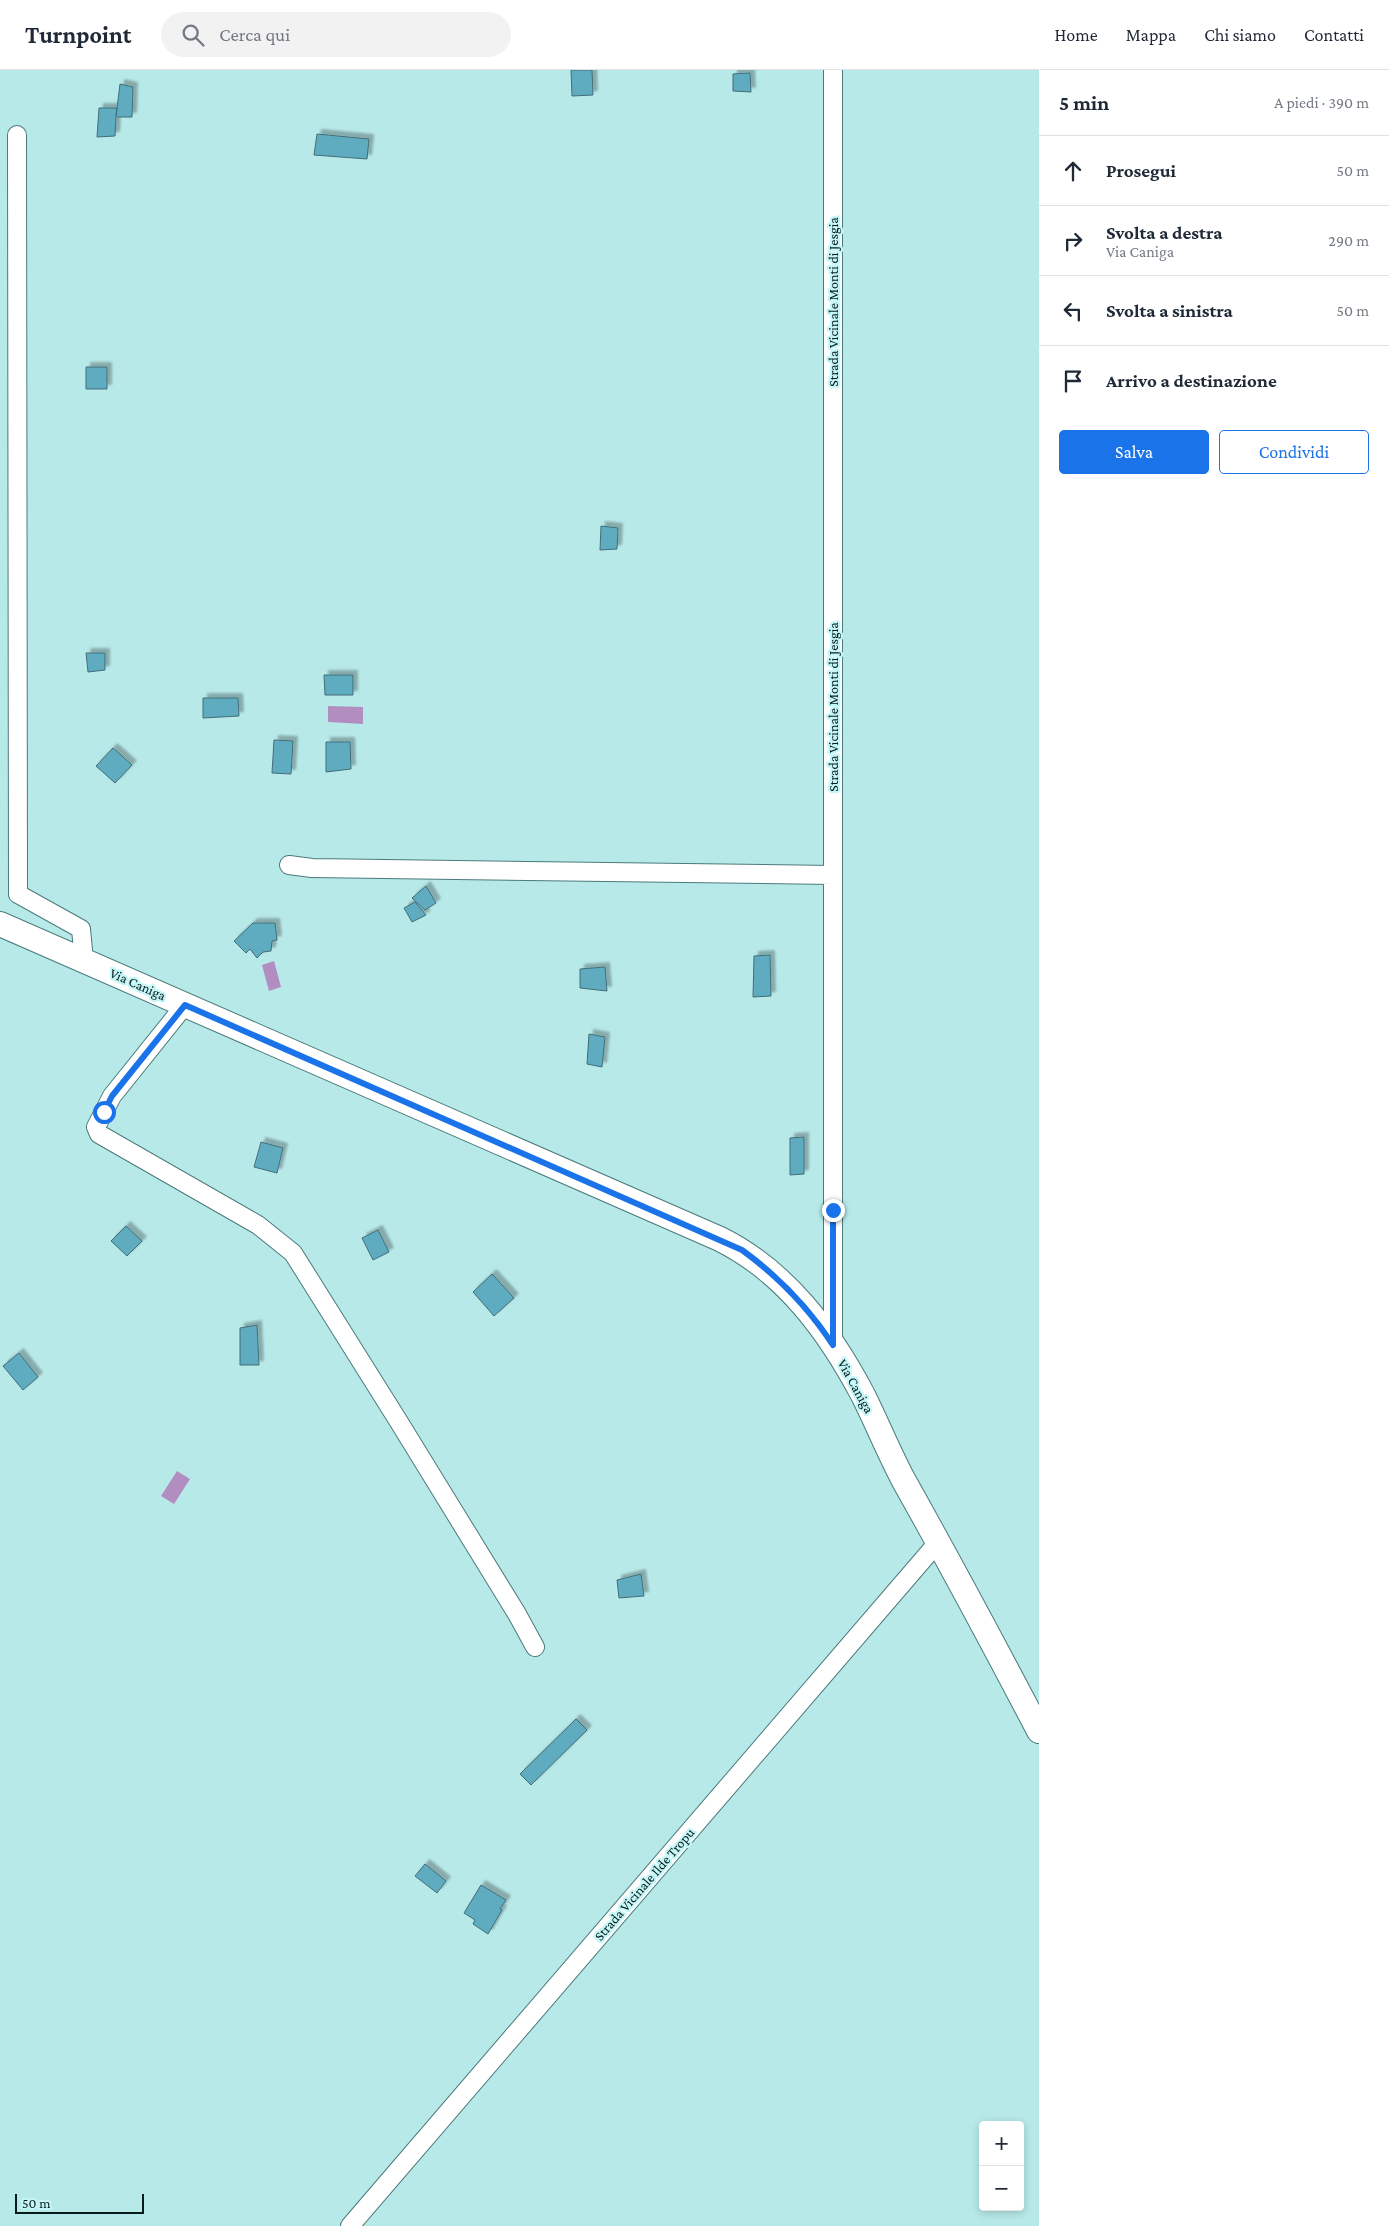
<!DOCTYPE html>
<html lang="it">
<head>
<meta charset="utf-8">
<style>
  :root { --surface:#fff; --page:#f2f2f3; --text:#1f2937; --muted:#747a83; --line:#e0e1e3; --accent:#1a73e8 }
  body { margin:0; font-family:"Crimson Pro",serif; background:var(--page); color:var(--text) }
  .controls { position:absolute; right:15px; bottom:15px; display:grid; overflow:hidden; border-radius:5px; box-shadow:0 2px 8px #0003 }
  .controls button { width:45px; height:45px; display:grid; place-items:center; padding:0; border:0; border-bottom:1px solid var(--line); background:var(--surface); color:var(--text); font:25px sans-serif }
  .scale { position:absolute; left:15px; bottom:12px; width:129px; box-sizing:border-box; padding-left:5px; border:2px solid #081b1b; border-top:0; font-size:14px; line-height:18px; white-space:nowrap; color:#081b1b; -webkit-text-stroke:4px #c5f6f7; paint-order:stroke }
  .stop { position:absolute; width:15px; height:15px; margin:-11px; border:4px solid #1a73e8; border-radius:50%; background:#fff }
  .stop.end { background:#1a73e8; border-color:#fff; box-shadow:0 1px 5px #0008 }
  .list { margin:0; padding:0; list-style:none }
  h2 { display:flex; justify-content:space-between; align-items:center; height:65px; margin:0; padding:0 20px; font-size:21px }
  h2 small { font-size:16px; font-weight:400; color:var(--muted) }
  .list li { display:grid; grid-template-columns:32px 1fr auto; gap:15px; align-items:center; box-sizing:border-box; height:70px; padding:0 20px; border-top:1px solid var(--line) }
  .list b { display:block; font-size:19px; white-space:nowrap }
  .list p { margin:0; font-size:16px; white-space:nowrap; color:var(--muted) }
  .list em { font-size:16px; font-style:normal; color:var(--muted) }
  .actions { display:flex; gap:10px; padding:15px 20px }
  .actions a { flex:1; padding:11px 0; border:1px solid var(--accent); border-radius:5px; text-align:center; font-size:18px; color:var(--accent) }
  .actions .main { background:var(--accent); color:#fff }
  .icon { flex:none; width:28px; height:28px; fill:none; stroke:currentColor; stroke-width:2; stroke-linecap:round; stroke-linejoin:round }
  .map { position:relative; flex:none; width:1039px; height:2156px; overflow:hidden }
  header { display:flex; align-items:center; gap:30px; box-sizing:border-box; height:70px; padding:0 25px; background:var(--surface); border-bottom:1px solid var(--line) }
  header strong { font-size:24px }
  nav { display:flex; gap:28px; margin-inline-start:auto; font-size:18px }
  .search { width:350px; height:45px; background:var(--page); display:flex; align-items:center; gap:12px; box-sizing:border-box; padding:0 18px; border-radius:28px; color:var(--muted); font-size:19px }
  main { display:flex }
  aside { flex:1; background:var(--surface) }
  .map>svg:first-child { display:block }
  .water { fill:#b28dbf }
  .building { fill:#5eacc0; stroke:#436d78; filter:url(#shadow) }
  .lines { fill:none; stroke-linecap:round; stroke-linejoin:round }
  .street-casing { stroke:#4c7a7b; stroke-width:20 }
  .secondary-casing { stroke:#4c7a7b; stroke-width:26 }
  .street { stroke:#fff; stroke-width:18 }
  .secondary { stroke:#fff; stroke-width:24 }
  .route { stroke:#1a73e8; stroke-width:6 }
  .labels { text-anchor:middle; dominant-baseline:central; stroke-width:4.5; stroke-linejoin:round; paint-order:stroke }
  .street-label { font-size:14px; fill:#081b1b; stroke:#c5f6f7 }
</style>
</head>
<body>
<header>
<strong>Turnpoint</strong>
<div class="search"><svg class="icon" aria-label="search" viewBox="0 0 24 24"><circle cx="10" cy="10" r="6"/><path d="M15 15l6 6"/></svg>Cerca qui</div>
<nav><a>Home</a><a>Mappa</a><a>Chi siamo</a><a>Contatti</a></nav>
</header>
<main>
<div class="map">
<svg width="1039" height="2156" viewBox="0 0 1039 2156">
  <defs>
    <filter id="shadow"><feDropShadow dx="4.5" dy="-4.5" stdDeviation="1" flood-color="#0004"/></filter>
  </defs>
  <rect width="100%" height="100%" fill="#b8e9e9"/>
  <path class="water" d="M328 636 363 637V654L328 652Z
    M274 891 281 917 269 921 262 895Z
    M177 1401 190 1409 174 1434 161 1426Z"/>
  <path class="building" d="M571 0H592L593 25 572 26Z
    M750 3 751 22 733 21V4Z
    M120 14 133 17 132 47H116L115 66 97 67 99 38H117L116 46Z
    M317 64 369 69 367 89 314 85Z
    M86 297H107V319H86Z
    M601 456 618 458 617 479 600 480Z
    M86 583H105V600L88 602Z
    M324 605H353V625H325Z
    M203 628H238L239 646 203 648Z
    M274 670 293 671 291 704 272 703Z
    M326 672H350L351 699 326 702Z
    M113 678 132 695 115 713 96 696Z
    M426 816 436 833 425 840 412 828Z
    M415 832 426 845 412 852 404 838Z
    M253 853H275L277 870 272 871 271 881 263 882 257 888 250 879 246 883 234 871Z
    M770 885 771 926 753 927 754 886Z
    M605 897 607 921 580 918V899Z
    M589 964 605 967 602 997 587 994Z
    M804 1067V1104L790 1105V1068Z
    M261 1072 283 1078 277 1103 254 1097Z
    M126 1156 142 1171 127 1186 111 1171Z
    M378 1160 389 1182 373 1190 362 1168Z
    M492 1204 514 1228 494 1246 473 1222Z
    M257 1255 259 1295H240V1258Z
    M19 1283 38 1307 23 1320 3 1296Z
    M641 1504 644 1526 619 1528 617 1510Z
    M576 1649 587 1660 531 1715 520 1704Z
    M425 1794 446 1811 437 1823 415 1806Z
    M481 1815 506 1830 500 1839 502 1840 488 1864 473 1854 475 1850 464 1843Z"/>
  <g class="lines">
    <defs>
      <path id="street" d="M17 65 18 824 81 859 84 891
        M289 795 312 798 833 805
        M185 935 112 1026 96 1057 99 1064 258 1155 293 1183 399 1352 517 1544 535 1577
        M833 1275V0
        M350 2156 939 1471"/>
      <path id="secondary" d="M0 854 720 1169C786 1202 829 1261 863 1325 877 1353 889 1383 904 1411 950 1493 995 1577 1039 1661"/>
    </defs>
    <use href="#street" class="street-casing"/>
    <use href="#secondary" class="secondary-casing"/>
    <use href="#street" class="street"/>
    <use href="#secondary" class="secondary"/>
  </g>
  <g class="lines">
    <path class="route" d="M104 1042 112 1026 185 935 742 1180C779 1207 808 1237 833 1275V1140"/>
  </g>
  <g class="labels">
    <g class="street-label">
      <text transform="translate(833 232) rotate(-90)">Strada Vicinale Monti di Jesgia</text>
      <text transform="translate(833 637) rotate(-90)">Strada Vicinale Monti di Jesgia</text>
      <text transform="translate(138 914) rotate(24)">Via Caniga</text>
      <text transform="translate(856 1316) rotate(61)">Via Caniga</text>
      <text transform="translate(644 1814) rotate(-49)">Strada Vicinale Ilde Tropu</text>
    </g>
  </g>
</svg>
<div class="controls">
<button>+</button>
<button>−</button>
</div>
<div class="scale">50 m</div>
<div class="stop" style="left:104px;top:1042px"></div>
<div class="stop end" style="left:833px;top:1140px"></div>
</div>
<aside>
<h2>5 min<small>A piedi · 390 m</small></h2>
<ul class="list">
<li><svg class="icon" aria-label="ahead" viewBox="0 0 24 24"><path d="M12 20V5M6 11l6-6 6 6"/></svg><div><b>Prosegui</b></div><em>50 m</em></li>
<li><svg class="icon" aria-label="right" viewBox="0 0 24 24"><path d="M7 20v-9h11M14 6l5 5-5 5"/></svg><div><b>Svolta a destra</b><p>Via Caniga</p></div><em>290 m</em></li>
<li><svg class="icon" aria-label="left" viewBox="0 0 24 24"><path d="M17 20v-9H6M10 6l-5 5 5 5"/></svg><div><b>Svolta a sinistra</b></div><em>50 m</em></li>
<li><svg class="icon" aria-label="arrive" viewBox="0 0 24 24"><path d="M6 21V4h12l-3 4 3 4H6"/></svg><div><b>Arrivo a destinazione</b></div></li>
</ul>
<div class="actions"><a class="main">Salva</a><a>Condividi</a></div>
</aside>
</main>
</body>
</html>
